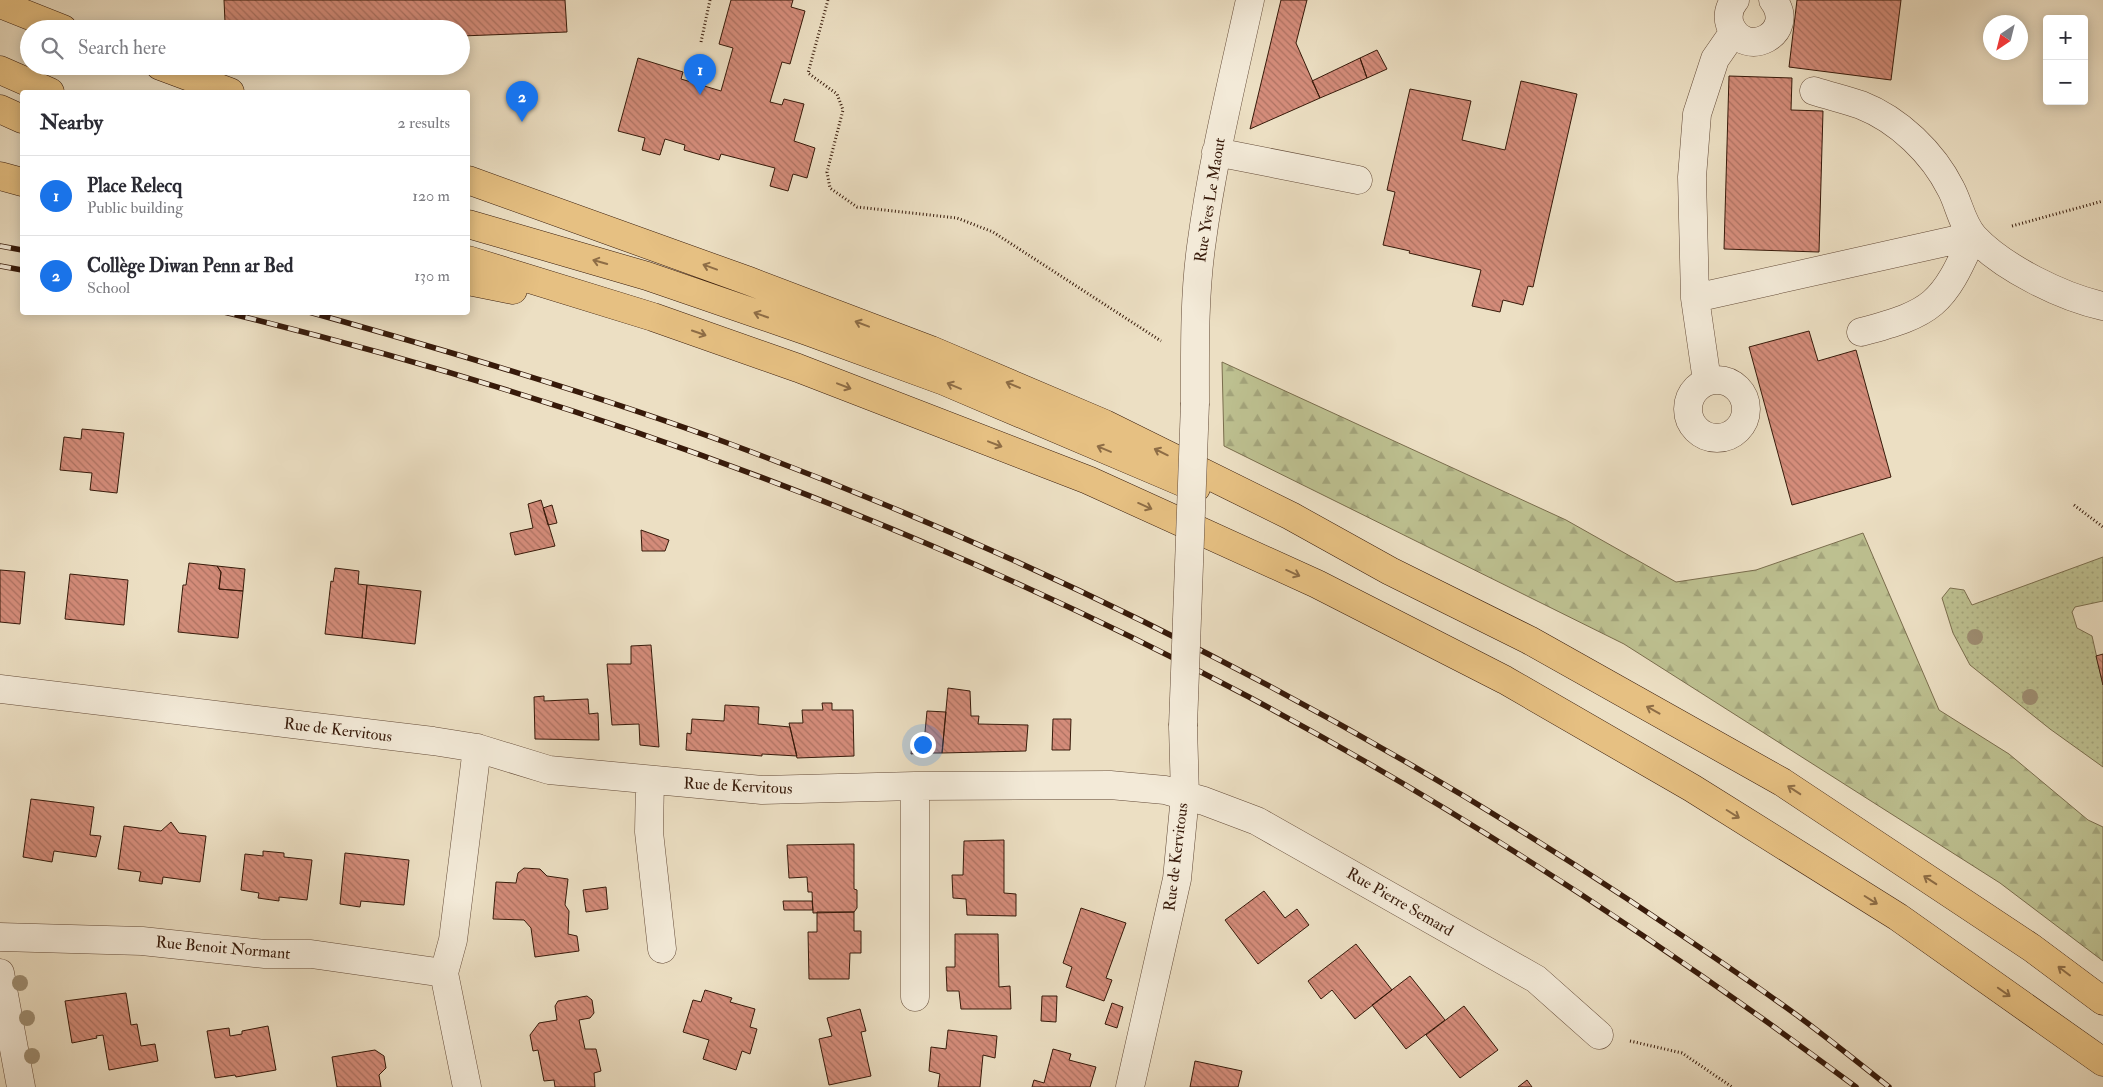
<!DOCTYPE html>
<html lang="en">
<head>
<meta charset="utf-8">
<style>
  :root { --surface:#fff; --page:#f7f7f7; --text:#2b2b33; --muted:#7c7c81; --line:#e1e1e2; --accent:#1a73e8 }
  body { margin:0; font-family:"IM FELL Double Pica",serif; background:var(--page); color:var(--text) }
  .controls { position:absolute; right:15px; top:15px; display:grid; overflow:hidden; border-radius:5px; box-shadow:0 2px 12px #0003 }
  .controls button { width:45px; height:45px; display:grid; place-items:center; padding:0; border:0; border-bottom:1px solid var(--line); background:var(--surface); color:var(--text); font:25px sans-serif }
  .compass { position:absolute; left:1983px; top:15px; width:45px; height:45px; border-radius:50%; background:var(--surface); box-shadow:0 2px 12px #0003; rotate:215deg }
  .you { position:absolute; left:922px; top:744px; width:18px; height:18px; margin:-12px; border:4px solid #fff; border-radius:50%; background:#1a73e8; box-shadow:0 0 0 8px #1a73e833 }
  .badge { display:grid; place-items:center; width:32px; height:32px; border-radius:50%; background:var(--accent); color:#fff; font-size:16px; font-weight:700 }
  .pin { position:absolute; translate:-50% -41px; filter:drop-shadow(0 1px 2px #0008) }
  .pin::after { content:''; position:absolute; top:26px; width:18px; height:15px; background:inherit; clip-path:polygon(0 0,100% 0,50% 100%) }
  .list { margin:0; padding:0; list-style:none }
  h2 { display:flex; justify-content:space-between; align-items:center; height:65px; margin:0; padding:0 20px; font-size:21px }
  h2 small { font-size:16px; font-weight:400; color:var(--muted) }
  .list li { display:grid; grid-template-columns:32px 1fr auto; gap:15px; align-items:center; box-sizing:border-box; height:80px; padding:0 20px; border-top:1px solid var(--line) }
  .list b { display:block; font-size:19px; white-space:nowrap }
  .list p { margin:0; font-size:16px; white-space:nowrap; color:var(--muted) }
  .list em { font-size:16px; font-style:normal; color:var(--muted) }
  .icon { flex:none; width:28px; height:28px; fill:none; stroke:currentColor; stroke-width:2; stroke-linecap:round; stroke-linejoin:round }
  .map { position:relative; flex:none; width:2103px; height:1087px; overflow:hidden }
  .search { position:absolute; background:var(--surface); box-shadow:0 2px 12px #0003; left:20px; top:20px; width:450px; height:55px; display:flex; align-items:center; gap:12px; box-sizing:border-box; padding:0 18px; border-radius:28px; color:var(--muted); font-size:19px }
  .panel { position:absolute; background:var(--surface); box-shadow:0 2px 12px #0003; left:20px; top:90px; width:450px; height:225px; border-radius:5px }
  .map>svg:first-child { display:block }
  .grass { fill:url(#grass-dots); stroke:#7a6d4d }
  .forest { fill:url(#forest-firs); stroke:#7a6d4d }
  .building { fill:url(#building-back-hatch); stroke:#371a0a }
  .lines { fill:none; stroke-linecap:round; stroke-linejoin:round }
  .minor-casing { stroke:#644b38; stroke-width:29 }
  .highway-casing { stroke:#371a0a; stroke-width:29 }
  .path { stroke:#371a0a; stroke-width:3; stroke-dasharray:1 2.5; stroke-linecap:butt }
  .minor { stroke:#f3ead8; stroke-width:28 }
  .highway { stroke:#e6c082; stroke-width:28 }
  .rail-casing { stroke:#371a0a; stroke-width:5.5 }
  .rail { stroke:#f3ead8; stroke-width:4; stroke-dasharray:11; stroke-linecap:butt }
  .minor-bridge-casing { stroke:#644b38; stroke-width:29; stroke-linecap:butt }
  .minor-bridge { stroke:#f3ead8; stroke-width:28 }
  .tree { fill:#9e8e73 }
  .oneway { stroke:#8e6d46 }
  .labels { text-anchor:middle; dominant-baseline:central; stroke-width:5; stroke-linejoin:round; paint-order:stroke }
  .street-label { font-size:16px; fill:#371a0a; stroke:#f3ead8 }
</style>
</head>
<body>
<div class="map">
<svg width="2103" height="1087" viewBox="0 0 2103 1087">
  <defs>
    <pattern id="grass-dots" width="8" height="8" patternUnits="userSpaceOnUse" patternTransform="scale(1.25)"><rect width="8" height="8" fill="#bdc090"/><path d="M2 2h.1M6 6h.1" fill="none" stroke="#a3a47b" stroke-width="1.8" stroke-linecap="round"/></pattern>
    <pattern id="forest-firs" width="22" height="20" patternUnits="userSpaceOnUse" patternTransform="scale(1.25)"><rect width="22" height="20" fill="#bdc090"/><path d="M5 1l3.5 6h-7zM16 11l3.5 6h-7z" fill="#a3a47b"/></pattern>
    <pattern id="building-back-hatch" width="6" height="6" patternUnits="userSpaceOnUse" patternTransform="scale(1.25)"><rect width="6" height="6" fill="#d48c7a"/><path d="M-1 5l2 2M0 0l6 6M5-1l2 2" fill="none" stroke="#ad7262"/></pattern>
  </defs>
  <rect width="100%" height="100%" fill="#ecdfc3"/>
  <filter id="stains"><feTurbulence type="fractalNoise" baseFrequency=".004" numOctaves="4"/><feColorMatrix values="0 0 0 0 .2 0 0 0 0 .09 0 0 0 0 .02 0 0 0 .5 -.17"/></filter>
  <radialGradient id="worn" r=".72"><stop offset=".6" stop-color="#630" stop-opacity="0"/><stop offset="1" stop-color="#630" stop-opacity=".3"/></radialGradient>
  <path class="grass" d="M2103 557V601L2075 607 2072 612 2077 628 2092 636 2103 685V767L2050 729 1970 665 1953 633 1942 598 1950 588 1964 590 1972 605Z"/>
  <path class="forest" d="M1222 362 1566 520 1676 582 1756 570 1863 533 1939 710 2009 754 2088 820 2103 827V961L2000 883 1624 644 1224 446Z"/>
  <path class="building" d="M224 0H565L567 32 461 36V29H245L225 22Z
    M731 0H793L791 7 805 11 790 64 782 62 770 102 782 105 784 99 804 104 794 141 815 148 807 178 793 174 788 191 770 186 775 168 721 154 719 160 684 150 685 145 665 139 660 155 642 150 645 138 618 131 638 58 683 72 681 79 721 91 733 48 719 44Z
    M1281 0H1307L1296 43 1320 98 1250 129Z
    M1797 0H1901L1891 80 1789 67Z
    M1377 50 1387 69 1367 78 1360 58Z
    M1360 58 1367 78 1320 98 1312 81Z
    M1729 76 1792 78 1791 110 1823 111 1819 252 1724 249Z
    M1521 81 1577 94 1533 287 1528 286 1523 305 1503 300 1500 312 1472 306 1481 270 1409 253 1410 251 1383 245 1395 192 1387 190 1410 89 1471 101 1462 140 1505 150Z
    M1809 331 1818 361 1856 350 1891 477 1792 505 1749 347Z
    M82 429 124 433 117 493 90 490 92 473 60 470 64 437 81 439Z
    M541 500 555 546 515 555 510 533 533 528 528 504Z
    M552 505 557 523 548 525 543 508Z
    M641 530 669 540 665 551H642Z
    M189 563 217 566 221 572 219 589 243 591 238 638 178 632 183 585H186Z
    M217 566 245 569 243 591 219 589 221 572Z
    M335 568 359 571 358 584 367 585 362 638 325 634 331 581 333 582Z
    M0 570 25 572 20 624 0 622Z
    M70 574 128 580 124 625 65 619Z
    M367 585 421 591 415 644 362 638Z
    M651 645 658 732 659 747 640 745 639 724 612 725 607 664H631V646Z
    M2103 654V685L2096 656Z
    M948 688 970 691 971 716H979L978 724 1028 725 1026 751 942 753Z
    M544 696V701L588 699 589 714 598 713 599 740 535 739 534 697Z
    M822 703H832V710H853L854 756 797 758 789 723H803L802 710H823Z
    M725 705 759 707 758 724 790 727 797 756 762 754V756L686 750 687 733 691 734 692 719 724 721Z
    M927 711 946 712 942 753H923Z
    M1053 719H1071L1070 750H1052Z
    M912 744 919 745V753L911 754Z
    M31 799 94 807 90 835 101 836 96 857 54 851 52 862 23 857Z
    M171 822 179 833 206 836 200 882 163 877 162 884 139 881 141 872 118 869 124 826 161 831Z
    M1004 840V893L1016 894V916L967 915 966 899 953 898 952 875H963L964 841Z
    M854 844V889L857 890V908L854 912 813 913 812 892H808L807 877 789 878 787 845Z
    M263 851 284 853V857L312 860 307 900 279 897V901L258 898 259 893 241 890 245 854 263 856Z
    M345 853 409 860 404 905 361 901 360 907 340 904Z
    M524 868 540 869 547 876 568 879 565 905 569 911 568 934 577 936 579 951 535 957 531 928 524 920 493 919 496 882 516 883 518 873Z
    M606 887 608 909 586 912 583 890Z
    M1264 891 1285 918 1297 909 1309 925 1258 964 1225 920Z
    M783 901H812L813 910H784Z
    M1081 908 1126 923 1106 978 1112 980 1104 1001 1066 987 1072 967 1063 963Z
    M817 912H854V931H861V953H850L849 979H809L808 932H817Z
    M955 934H998L999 987 1010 986 1011 1009H961L959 991H947L946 967H955Z
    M1356 944 1392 990 1355 1019 1332 990 1321 999 1308 981Z
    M1410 976 1445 1020 1406 1049 1372 1005Z
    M705 990 732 998 730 1002 755 1009 750 1027 757 1029 750 1054 742 1051 736 1070 703 1059 709 1040 683 1032 693 1000 701 1002Z
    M126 993 131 1025 137 1024 141 1046 155 1044 158 1061 109 1070 103 1035 96 1036 97 1038 72 1043 65 1001Z
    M587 996 592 1000 594 1013 590 1018 579 1020 585 1049H596L601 1071 594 1073 595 1087H555L554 1080 544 1081 538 1050 533 1051 530 1035 539 1023 557 1020 555 1006 558 1001Z
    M1042 996H1057L1056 1022 1041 1021Z
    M1112 1003 1123 1007 1117 1028 1105 1024Z
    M1464 1006 1498 1050 1460 1078 1426 1035Z
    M860 1009 866 1031 861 1032 871 1076 829 1085 819 1039 832 1036 827 1018Z
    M268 1026 276 1070 236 1077 235 1075 215 1078 207 1031 229 1028 230 1036 242 1034V1031Z
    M948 1030 997 1036 995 1058 983 1055 980 1087H938L940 1074 929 1071 931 1047 946 1049Z
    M1053 1049 1071 1054 1069 1060 1096 1067 1090 1087H1032L1034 1080 1044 1083Z
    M375 1050 384 1056 386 1068 379 1075 381 1087H337L332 1057Z
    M1195 1061 1242 1071 1238 1087H1190Z
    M1527 1080 1532 1087H1518Z"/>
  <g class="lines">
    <defs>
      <path id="minor" d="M1735 0C1729 7 1727 16 1730 25 1745 61 1798 33 1773 0
        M1814 91C1830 96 1846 100 1861 105 1899 120 1933 153 1951 189 1959 204 1962 224 1974 237 2003 268 2062 297 2103 306
        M1216 152 1358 180
        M1695 298 1973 236
        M1861 332C1933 313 1943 305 1973 236
        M1688 409a29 29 0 1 1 58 0a29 29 0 1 1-58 0Z
        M1707 381 1695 298 1692 177 1697 114 1715 59 1733 33
        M1195 403C1195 352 1194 298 1201 247 1212 163 1232 82 1250 0
        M0 689 433 741 477 748 549 770 762 790 915 786 1110 785 1165 790 1204 801 1257 821 1536 979 1599 1035
        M650 780 649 832 662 949
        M0 937 142 941 265 954H311L444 973
        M0 973 21 1087
        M915 997V786
        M467 1087 444 973 453 940 477 748
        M1130 1087 1177 879 1185 796 1183 726"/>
      <path id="highway" d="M0 4 63 29
        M160 66 230 92
        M0 70 50 92
        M0 109 22 119
        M0 176 22 182
        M468 180 749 281 931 350 1105 424 1291 516 1390 571 1529 640 1782 782 2032 948 2103 1001
        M468 224 647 276 807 331 944 381 1196 488
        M468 260 653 317 798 368 1088 480 1317 584 1505 680 1692 788 1898 917 2103 1062
        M468 281 513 290"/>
    </defs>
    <use href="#minor" class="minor-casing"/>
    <use href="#highway" class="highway-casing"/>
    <path class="path" d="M828 0 808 73 837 94 843 110 827 172 830 188 857 207 957 218 993 232 1161 341
      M701 42 710 0
      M2012 226 2103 201
      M2074 505 2103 527
      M1630 1041 1682 1053 1732 1087"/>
    <use href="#minor" class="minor"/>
    <use href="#highway" class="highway"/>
    <defs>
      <path id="rail" d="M0 246 22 250
        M0 266 22 270
        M224 312C579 398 926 526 1249 697 1461 810 1663 943 1856 1087
        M309 312C452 352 594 394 733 445 1048 562 1349 715 1629 900 1686 938 1743 976 1798 1016 1829 1039 1859 1063 1889 1087"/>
    </defs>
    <use href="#rail" class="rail-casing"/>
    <use href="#rail" class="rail"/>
    <defs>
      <path id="minor-bridge" d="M1183 726 1195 403"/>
    </defs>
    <use href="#minor-bridge" class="minor-bridge-casing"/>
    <use href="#minor-bridge" class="minor-bridge"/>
  </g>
  <g class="tree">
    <circle cx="1975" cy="637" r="8"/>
    <circle cx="2030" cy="697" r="8"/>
    <circle cx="20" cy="983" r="8"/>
    <circle cx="27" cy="1018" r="8"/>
    <circle cx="32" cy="1056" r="8"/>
  </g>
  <defs><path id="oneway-shaft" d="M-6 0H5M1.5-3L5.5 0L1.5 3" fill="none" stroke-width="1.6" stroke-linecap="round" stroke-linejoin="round" transform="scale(1.25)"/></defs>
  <g class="oneway">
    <use href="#oneway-shaft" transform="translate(600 262) rotate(-164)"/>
    <use href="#oneway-shaft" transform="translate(710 267) rotate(-160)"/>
    <use href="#oneway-shaft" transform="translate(761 315) rotate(-161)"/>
    <use href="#oneway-shaft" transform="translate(862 324) rotate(-159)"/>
    <use href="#oneway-shaft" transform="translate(699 333) rotate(19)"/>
    <use href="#oneway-shaft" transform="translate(1013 385) rotate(-157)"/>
    <use href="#oneway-shaft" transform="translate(844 386) rotate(21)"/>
    <use href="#oneway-shaft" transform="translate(954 386) rotate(-157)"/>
    <use href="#oneway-shaft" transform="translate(995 444) rotate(21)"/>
    <use href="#oneway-shaft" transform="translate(1104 449) rotate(-157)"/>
    <use href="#oneway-shaft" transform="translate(1161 452) rotate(-154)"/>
    <use href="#oneway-shaft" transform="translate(1145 506) rotate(24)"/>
    <use href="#oneway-shaft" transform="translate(1293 573) rotate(24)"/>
    <use href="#oneway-shaft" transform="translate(1653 710) rotate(-151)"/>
    <use href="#oneway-shaft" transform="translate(1794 790) rotate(-147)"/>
    <use href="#oneway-shaft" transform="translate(1733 814) rotate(32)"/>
    <use href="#oneway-shaft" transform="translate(1930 880) rotate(-147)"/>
    <use href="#oneway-shaft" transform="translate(1871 900) rotate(32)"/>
    <use href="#oneway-shaft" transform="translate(2064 971) rotate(-143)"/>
    <use href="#oneway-shaft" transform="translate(2004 992) rotate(35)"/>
  </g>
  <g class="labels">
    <g class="street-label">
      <text transform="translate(1210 200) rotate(-81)">Rue Yves Le Maout</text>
      <text transform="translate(338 730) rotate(7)">Rue de Kervitous</text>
      <text transform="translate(738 786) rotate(3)">Rue de Kervitous</text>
      <text transform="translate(1176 857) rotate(-83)">Rue de Kervitous</text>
      <text transform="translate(1400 902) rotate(30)">Rue Pierre Semard</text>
      <text transform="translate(223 948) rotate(5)">Rue Benoit Normant</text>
    </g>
  </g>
  <rect width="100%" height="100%" filter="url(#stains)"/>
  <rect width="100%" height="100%" fill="url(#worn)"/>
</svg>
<div class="controls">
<button>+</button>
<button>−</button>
</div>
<svg class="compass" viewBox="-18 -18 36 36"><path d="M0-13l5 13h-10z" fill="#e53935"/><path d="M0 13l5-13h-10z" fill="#7c7c81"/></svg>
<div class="you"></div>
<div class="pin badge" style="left:700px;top:95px">1</div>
<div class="pin badge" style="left:522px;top:122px">2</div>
<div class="search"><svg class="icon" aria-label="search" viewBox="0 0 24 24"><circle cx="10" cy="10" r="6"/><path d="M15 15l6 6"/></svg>Search here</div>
<section class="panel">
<h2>Nearby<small>2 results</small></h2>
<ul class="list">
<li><span class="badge">1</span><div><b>Place Relecq</b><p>Public building</p></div><em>120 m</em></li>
<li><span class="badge">2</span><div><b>Collège Diwan Penn ar Bed</b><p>School</p></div><em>130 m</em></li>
</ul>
</section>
</div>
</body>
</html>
